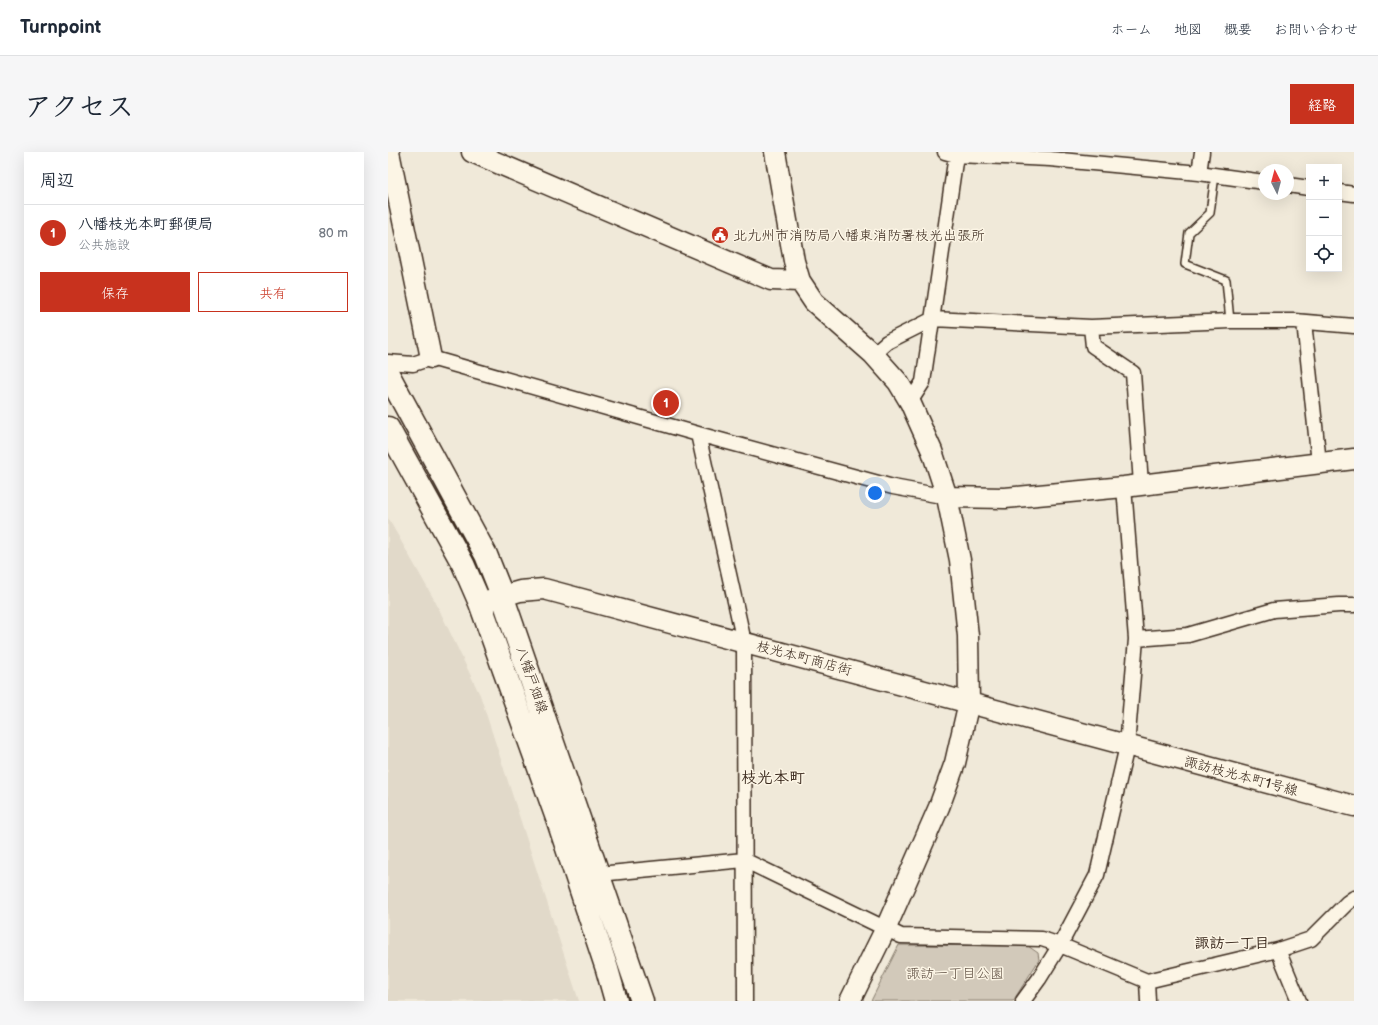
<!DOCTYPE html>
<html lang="ja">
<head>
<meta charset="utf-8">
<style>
  :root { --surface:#fff; --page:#f6f6f7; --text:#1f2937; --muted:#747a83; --line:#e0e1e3; --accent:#c8321e }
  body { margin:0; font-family:"Balsamiq Sans","Klee One",sans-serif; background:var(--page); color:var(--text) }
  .controls { position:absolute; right:12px; top:12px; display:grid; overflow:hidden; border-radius:0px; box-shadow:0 4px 16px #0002 }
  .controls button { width:36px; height:36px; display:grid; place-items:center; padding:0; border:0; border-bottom:1px solid var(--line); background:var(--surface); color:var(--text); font:20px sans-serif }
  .compass { position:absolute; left:870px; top:12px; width:36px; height:36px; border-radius:50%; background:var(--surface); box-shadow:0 4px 16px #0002; rotate:354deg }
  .you { position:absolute; left:487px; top:341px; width:14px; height:14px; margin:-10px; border:3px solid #fff; border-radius:50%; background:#1a73e8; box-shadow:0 0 0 6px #1a73e833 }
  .badge { display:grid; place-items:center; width:26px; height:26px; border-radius:50%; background:var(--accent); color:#fff; font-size:13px; font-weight:700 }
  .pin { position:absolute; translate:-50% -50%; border:2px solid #fff; box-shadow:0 1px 4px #0006 }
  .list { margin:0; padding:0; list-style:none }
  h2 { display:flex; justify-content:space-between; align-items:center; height:52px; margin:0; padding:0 16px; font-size:17px }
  h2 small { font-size:13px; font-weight:400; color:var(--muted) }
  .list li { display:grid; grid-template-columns:26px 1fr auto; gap:12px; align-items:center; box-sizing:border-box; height:56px; padding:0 16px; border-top:1px solid var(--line) }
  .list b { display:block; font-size:15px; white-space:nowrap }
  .list p { margin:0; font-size:13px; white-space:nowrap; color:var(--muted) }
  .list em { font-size:13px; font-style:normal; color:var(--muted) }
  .actions { display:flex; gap:8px; padding:12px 16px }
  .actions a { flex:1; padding:9px 0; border:1px solid var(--accent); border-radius:0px; text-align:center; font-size:14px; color:var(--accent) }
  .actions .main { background:var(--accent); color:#fff }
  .icon { flex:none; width:22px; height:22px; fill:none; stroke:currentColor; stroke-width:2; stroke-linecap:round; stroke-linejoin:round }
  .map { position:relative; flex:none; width:966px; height:849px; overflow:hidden; border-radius:0px }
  header { display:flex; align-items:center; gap:24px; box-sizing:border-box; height:56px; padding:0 20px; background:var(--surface); border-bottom:1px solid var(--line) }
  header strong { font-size:19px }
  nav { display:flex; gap:22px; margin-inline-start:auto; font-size:14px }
  .intro { display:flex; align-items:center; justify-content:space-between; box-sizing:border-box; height:96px; padding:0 24px }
  h1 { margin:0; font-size:28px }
  .button { padding:10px 18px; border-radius:0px; background:var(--accent); color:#fff; font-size:14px; font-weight:700 }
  main { display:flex; gap:24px; padding:0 24px }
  aside { flex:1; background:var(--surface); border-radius:0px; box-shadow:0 4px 16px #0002 }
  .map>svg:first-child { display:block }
  .built { fill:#e1d9c9 }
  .green { fill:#d2c9ba; stroke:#867a6c }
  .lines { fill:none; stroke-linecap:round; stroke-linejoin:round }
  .lane-casing { stroke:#3b2a1e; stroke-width:10 }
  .street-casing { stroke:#3b2a1e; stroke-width:17 }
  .secondary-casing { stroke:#3b2a1e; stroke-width:23 }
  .primary-casing { stroke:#3b2a1e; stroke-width:25 }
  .lane { stroke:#fcf5e5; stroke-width:7 }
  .street { stroke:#fcf5e5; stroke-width:14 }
  .secondary { stroke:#fcf5e5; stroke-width:20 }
  .primary { stroke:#fcf5e5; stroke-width:22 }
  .labels { text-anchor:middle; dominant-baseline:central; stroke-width:3; stroke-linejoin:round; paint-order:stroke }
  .poi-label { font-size:14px; fill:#3b2a1e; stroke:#fcf5e5; text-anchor:start }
  .street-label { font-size:14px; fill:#3b2a1e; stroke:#fcf5e5 }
  .park-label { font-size:14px; fill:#615245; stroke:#fcf5e5 }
  .neighbourhood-label { font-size:15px; font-weight:bold; fill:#3b2a1e; stroke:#fcf5e5 }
  .quarter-label { font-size:16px; font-weight:bold; fill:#3b2a1e; stroke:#fcf5e5 }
</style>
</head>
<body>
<header>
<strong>Turnpoint</strong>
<nav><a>ホーム</a><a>地図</a><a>概要</a><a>お問い合わせ</a></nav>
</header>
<div class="intro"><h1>アクセス</h1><a class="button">経路</a></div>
<main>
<aside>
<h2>周辺<small></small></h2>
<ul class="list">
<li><span class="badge">1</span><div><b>八幡枝光本町郵便局</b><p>公共施設</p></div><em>80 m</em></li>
</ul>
<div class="actions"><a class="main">保存</a><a>共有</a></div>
</aside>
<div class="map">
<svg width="966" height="849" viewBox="0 0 966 849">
  <rect width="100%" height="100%" fill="#f0e9d9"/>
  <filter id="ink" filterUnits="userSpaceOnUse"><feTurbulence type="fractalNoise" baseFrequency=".025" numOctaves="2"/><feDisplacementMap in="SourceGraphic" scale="8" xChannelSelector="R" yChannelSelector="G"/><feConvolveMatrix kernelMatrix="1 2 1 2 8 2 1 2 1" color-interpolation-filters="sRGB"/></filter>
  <g filter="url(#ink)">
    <path class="built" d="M0 366 48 451 92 543 191 849H0Z"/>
    <path class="green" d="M511 793 640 794 650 801 651 808 625 849H483Z"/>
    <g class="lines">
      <defs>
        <path id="lane" d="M827 23 822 61 801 81 797 112 838 128 842 169"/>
        <path id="street" d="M557 0 568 3 662 7 811 21 876 30
          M811 21 814 0
          M900 33 921 36
          M951 40 966 42
          M916 170 931 311
          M703 175 705 194 745 221 753 332
          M485 202 499 190 545 167 703 175 842 169H907L966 174
          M0 210 25 212 43 206 310 282 505 335 559 345
          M522 250 535 230 568 3
          M310 282 356 490 357 849
          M748 487 800 483 886 458 951 453H966
          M211 722 356 708 513 784 654 787 672 793 759 829 890 798 923 787 959 751 966 746
          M890 798 911 849
          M759 829 760 849
          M635 849 651 827 672 793 709 723 739 594 748 487 736 335"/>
        <path id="secondary" d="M1 0 43 206
          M84 0 383 128 412 129
          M387 0 406 109 412 129 426 150 485 202 510 230 522 250 544 299 559 345 572 408 580 484 581 550 567 611 551 655 497 778 462 849
          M559 345 617 346 736 335 966 307
          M98 449 132 439 156 437 966 654"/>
        <path id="primary" d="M0 222 98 403 114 443 254 849
          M0 276 75 412 92 451 170 669 219 817 228 849"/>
      </defs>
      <use href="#lane" class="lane-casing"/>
      <use href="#street" class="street-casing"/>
      <use href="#secondary" class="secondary-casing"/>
      <use href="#primary" class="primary-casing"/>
      <use href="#lane" class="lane"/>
      <use href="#street" class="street"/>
      <use href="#secondary" class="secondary"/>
      <use href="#primary" class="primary"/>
    </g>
  </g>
  <defs>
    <symbol id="civic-disc" viewBox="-11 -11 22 22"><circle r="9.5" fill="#c8321e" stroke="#fcf5e5"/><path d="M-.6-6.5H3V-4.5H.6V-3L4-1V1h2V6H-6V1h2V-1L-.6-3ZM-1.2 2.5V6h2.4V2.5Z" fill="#fff"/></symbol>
  </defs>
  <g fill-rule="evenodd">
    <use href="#civic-disc" x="322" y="73" width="20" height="20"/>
  </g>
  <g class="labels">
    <g class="poi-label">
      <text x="345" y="83">北九州市消防局八幡東消防署枝光出張所</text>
    </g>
    <g class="street-label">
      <text transform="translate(416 506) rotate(15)">枝光本町商店街</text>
      <text transform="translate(144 528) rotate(71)">八幡戸畑線</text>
      <text transform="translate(853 624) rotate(15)">諏訪枝光本町1号線</text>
    </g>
    <g class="park-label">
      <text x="567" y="821">諏訪一丁目公園</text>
    </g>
    <g class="neighbourhood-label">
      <text x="844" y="791">諏訪一丁目</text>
    </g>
    <g class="quarter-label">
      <text x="385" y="626">枝光本町</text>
    </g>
  </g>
</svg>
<div class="controls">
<button>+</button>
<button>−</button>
<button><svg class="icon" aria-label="locate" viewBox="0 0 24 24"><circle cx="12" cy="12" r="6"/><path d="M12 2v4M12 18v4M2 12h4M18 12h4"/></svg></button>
</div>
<svg class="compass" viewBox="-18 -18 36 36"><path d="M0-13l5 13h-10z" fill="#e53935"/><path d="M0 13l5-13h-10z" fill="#747a83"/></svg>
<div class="you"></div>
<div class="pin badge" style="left:278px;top:251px">1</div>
</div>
</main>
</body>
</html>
